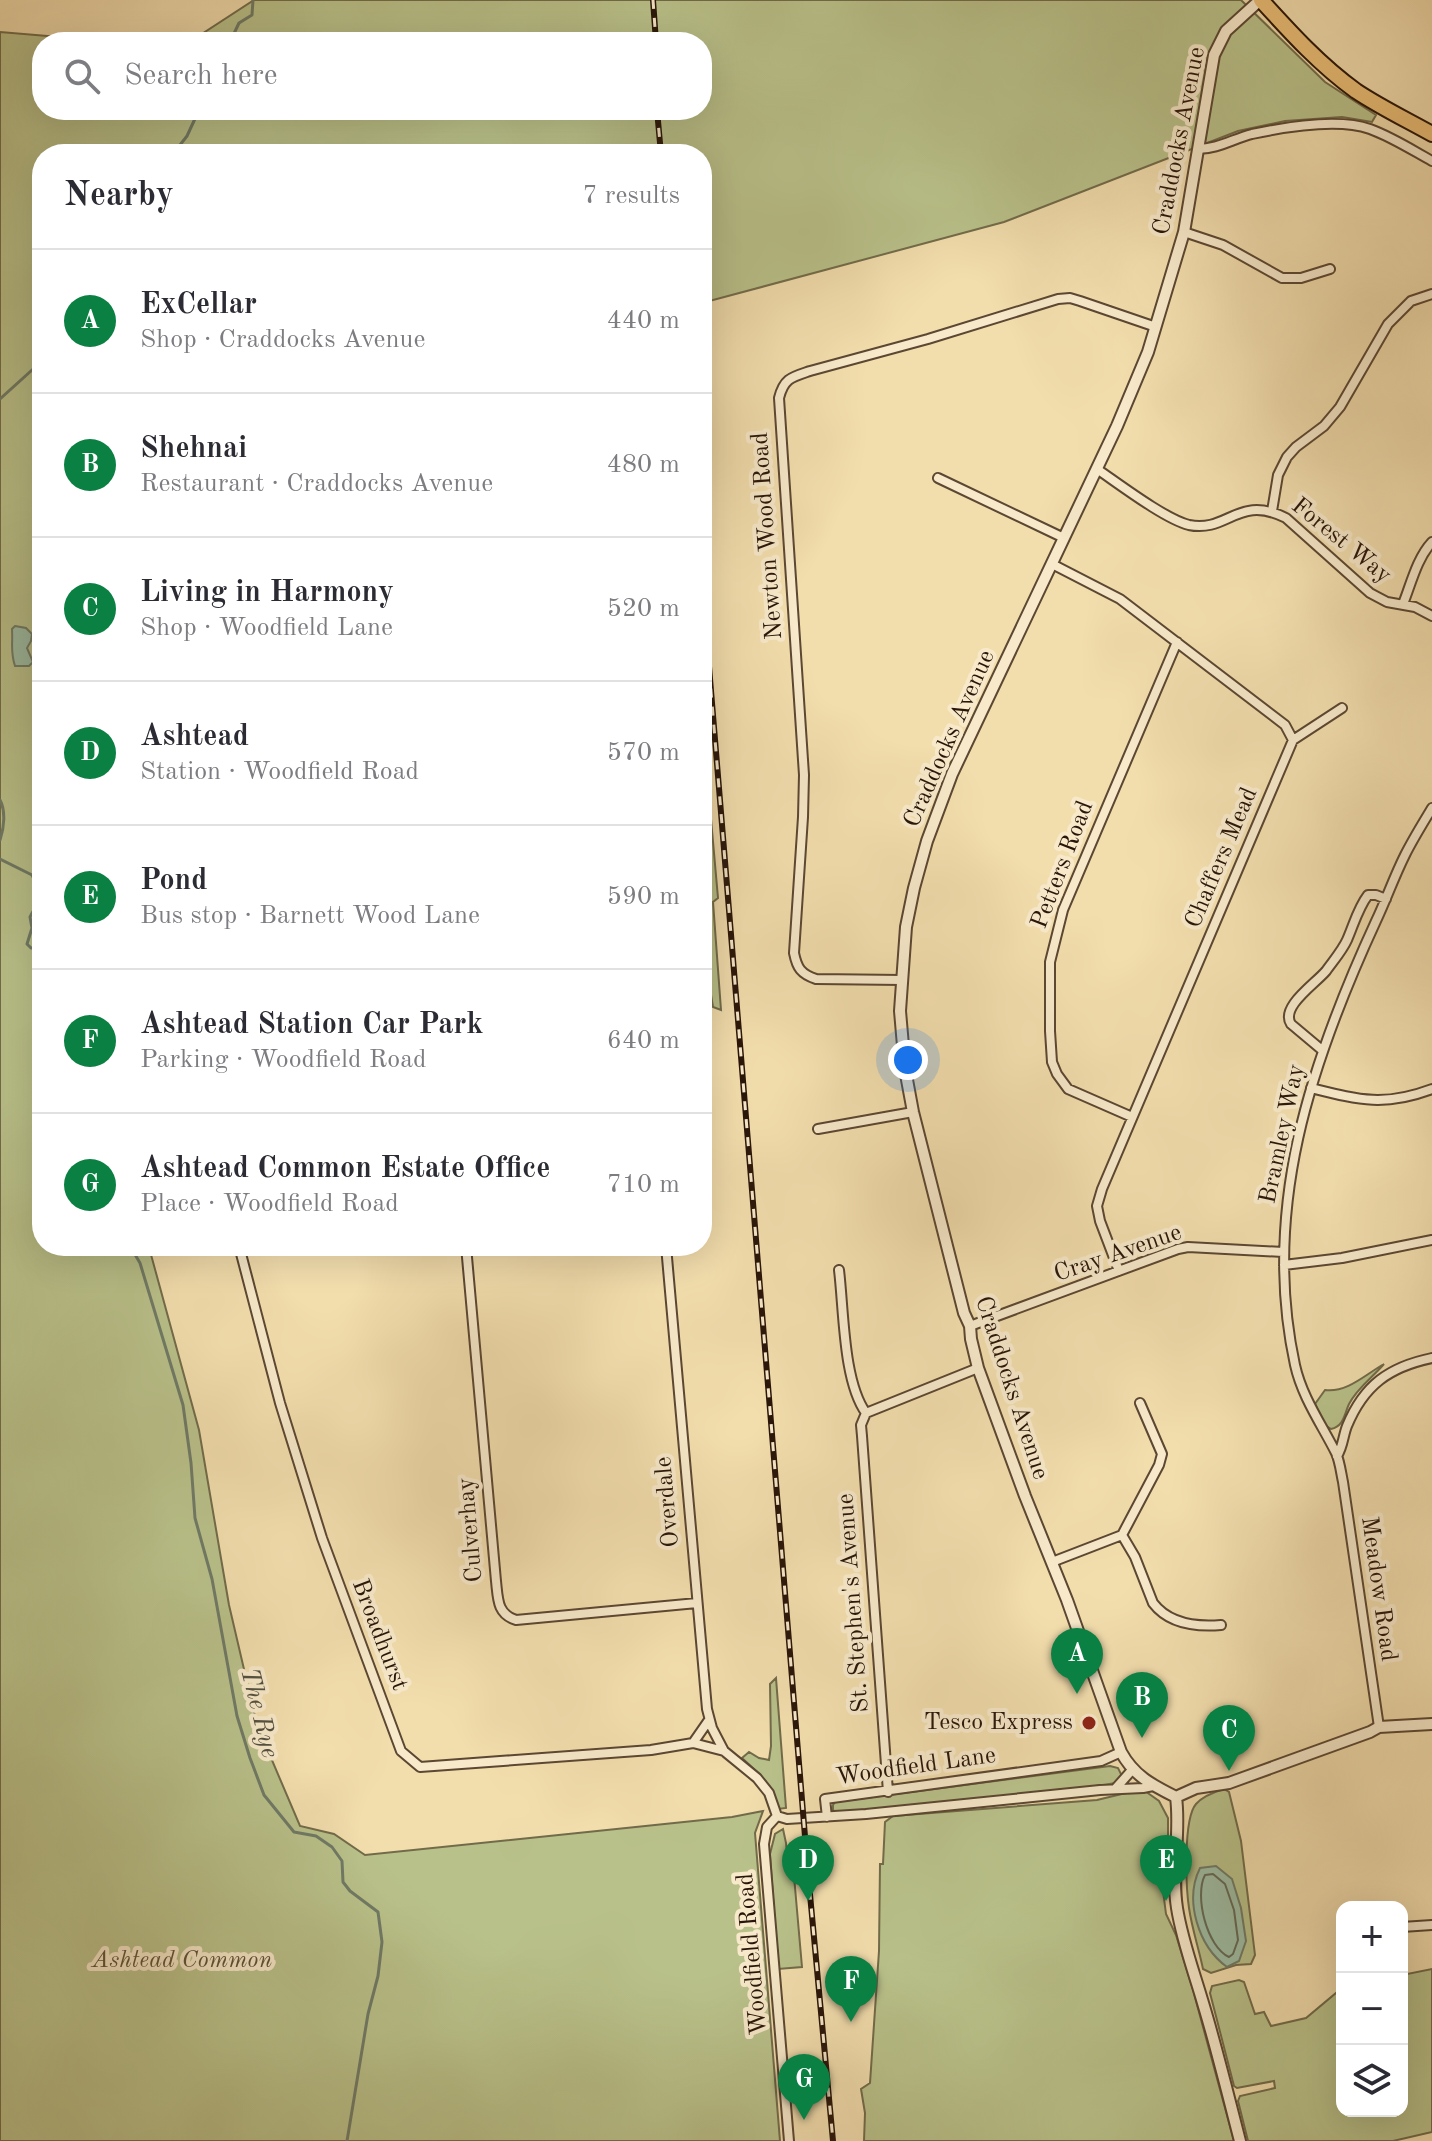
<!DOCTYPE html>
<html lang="en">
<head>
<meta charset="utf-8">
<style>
  :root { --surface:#fff; --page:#f7f7f7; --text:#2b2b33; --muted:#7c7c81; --line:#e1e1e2; --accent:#0b8043 }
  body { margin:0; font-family:"Old Standard TT",serif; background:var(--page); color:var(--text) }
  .controls { position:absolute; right:24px; bottom:24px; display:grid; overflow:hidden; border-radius:16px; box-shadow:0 8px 32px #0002 }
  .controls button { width:72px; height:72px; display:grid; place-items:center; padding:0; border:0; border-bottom:2px solid var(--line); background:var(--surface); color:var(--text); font:40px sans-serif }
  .you { position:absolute; left:908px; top:1060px; width:28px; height:28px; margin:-20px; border:6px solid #fff; border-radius:50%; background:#1a73e8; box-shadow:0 0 0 12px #1a73e833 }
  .badge { display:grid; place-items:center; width:52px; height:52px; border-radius:50%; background:var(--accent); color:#fff; font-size:26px; font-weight:700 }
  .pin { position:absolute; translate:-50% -66px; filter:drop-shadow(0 2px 4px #0008) }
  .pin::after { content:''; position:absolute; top:42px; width:28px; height:24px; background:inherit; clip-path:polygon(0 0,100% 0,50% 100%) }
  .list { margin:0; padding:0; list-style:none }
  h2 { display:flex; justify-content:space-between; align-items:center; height:104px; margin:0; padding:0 32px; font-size:34px }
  h2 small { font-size:26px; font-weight:400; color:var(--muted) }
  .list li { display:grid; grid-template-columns:52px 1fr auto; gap:24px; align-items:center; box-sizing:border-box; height:144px; padding:0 32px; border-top:2px solid var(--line) }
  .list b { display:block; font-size:30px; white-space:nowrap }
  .list p { margin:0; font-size:26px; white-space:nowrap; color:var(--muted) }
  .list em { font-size:26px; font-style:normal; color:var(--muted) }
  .icon { flex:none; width:44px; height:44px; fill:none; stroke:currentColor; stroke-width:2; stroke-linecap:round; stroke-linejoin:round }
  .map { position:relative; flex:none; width:1432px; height:2141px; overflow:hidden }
  .search { position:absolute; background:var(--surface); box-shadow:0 8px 32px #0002; left:32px; top:32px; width:680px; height:88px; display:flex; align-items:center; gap:20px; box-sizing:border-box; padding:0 28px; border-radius:32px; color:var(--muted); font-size:30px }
  .panel { position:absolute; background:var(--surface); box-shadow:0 8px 32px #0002; left:32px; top:144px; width:680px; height:1112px; border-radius:32px }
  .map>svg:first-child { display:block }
  .green { fill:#b9c18a; stroke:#716b4a; stroke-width:2; fill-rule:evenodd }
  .water { fill:#9dbda4; stroke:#6f7a66; stroke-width:2 }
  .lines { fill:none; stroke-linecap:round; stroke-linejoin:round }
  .shore { stroke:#636956; stroke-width:2 }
  .stream { stroke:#6f7a66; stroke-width:3 }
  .minor-casing { stroke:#5b4732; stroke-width:12 }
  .tertiary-casing { stroke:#5b4732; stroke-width:14 }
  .trunk-casing { stroke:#291509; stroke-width:18 }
  .minor { stroke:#f7e9ca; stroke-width:8 }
  .tertiary { stroke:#f7e9ca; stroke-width:10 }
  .trunk { stroke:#e9be76; stroke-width:14 }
  .rail-casing { stroke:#291509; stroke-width:6 }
  .rail { stroke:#f7e9ca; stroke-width:3; stroke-dasharray:9; stroke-linecap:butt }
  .poi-dot { fill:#8f2418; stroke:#f7e9ca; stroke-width:3 }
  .labels { text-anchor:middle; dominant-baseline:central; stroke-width:8; stroke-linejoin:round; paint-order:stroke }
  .street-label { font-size:24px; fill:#291509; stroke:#f7e9ca }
  .poi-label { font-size:24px; fill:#291509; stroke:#f7e9ca; text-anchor:end }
  .park-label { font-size:24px; font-style:italic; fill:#5b5136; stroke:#f7e9ca }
  .water-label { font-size:26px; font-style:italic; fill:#52503f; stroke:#f7e9ca }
</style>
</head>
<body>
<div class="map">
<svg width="1432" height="2141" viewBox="0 0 1432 2141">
  <rect width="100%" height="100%" fill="#f2ddad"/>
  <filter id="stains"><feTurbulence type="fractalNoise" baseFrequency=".0025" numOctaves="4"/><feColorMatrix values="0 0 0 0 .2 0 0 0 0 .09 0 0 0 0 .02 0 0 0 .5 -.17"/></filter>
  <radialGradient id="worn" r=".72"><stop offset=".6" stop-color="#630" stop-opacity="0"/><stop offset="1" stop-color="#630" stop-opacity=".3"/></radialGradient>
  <path class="green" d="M254 0H1241L1325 82 1376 115 1372 122 1342 117 1285 121 1238 131 1004 222 702 303V154H42V1246H148L150 1251 199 1430 229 1605 257 1725 300 1826 334 1834 365 1855 732 1817 763 1811 755 1833 780 2141H0V32L107 41 194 39ZM42 42H702V110H42Z
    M702 718 718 898 713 902 721 1010 713 1007 704 952 702 948Z
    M1384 1364C1373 1377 1357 1388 1349 1404 1344 1415 1344 1426 1331 1429L1325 1425 1315 1404 1325 1390C1347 1393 1366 1374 1384 1364Z
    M776 1678 786 1808 778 1809C775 1786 758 1773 742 1758L749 1752 759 1758 769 1760 771 1746 770 1684Z
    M1110 1766 1118 1768 1122 1776 1116 1783 1027 1796 836 1812 833 1810V1805L835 1802Z
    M1224 1789 1229 1792 1241 1841 1255 1955 1251 1964 1236 1965 1211 1973 1203 1969C1199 1949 1192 1929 1189 1908 1186 1888 1183 1819 1196 1804 1203 1796 1214 1792 1224 1789Z
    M1145 1791 1159 1801 1168 1818V1850L1164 1858 1163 1891 1166 1914 1176 1935 1193 1990 1234 2141H864L865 2113 861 2089 870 2083 879 1951 880 1864H883L885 1822 893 1816 1097 1800 1130 1792Z
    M783 1829 786 1843 789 1876H794L802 1967 778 1969 770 1854 775 1834Z
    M1432 1969V2132L1393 2141H1248L1238 2101 1240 2096 1275 2088 1274 2081 1237 2088 1234 2086 1210 1993 1212 1986 1239 1980 1244 1982 1255 2014 1264 2012 1271 2026 1306 2018 1342 1988V2111H1402V1975Z"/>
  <path class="water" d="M15 626 26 628 32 634 31 641 27 648 33 662 29 666H15C10 651 13 645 12 629Z
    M1216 1866 1232 1879 1241 1908 1246 1941 1239 1961 1227 1967C1198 1946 1184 1900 1200 1868Z"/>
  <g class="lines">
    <path class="shore" d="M1213 1874 1225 1884 1234 1910 1238 1940 1233 1954 1229 1957C1207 1947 1194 1896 1205 1875Z"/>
    <path class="stream" d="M230 42 239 23 252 15 253 0
      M173 154 187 136 199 110
      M0 399 42 361
      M0 800C6 811 4 828 0 840
      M0 859 32 875 42 894
      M42 895 30 917 32 928 27 944 31 948 42 947
      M130 1246 140 1263 183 1405 191 1463 195 1518 212 1579 237 1716 250 1758 264 1795 294 1832 316 1836 332 1847 342 1861 343 1882 350 1891 378 1912 382 1942 378 1976 368 2014 347 2141"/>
    <defs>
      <path id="minor" d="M1198 149C1217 149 1233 139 1252 134 1285 127 1338 118 1370 129 1392 137 1412 150 1432 161
        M1184 232 1223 245 1282 278H1301L1330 269
        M1097 469C1119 484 1165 519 1189 525 1228 533 1238 494 1286 518L1370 593 1387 602 1415 607 1432 616
        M938 478 1064 538
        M1272 511 1278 475 1287 457 1296 447 1324 426 1340 407 1388 324 1411 301 1432 294
        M1052 564 1120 599 1285 725 1293 740 1102 1189 1097 1206 1100 1221 1119 1271
        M1403 604C1411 584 1417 558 1432 542
        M1293 740 1342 708
        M902 980 816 979C801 974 797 968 794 953L803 817 804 775 779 398C784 378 792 377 810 371L928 339 1058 299 1070 298 1080 301 1156 327
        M1322 1050 1291 1024C1280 1007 1315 984 1326 971 1333 961 1342 951 1347 940 1354 924 1358 908 1368 895H1376L1386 899
        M1311 1088C1359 1100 1384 1107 1432 1089
        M1132 1117 1068 1089 1057 1074 1052 1062 1050 1031V962L1063 910 1177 642
        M818 1129 913 1112
        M239 1246 280 1403 322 1538 401 1751 420 1767 651 1750 693 1743 724 1751 757 1778 769 1793 777 1816
        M466 1246 496 1581C498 1599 497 1614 516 1620L697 1603
        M666 1246 707 1709 712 1728 724 1751
        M1284 1265 1342 1258 1432 1240
        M839 1270C844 1311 843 1381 866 1413L861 1425 862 1436 888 1792
        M970 1326 1178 1249 1188 1247 1283 1252
        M866 1413 978 1368
        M1337 1456C1343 1447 1343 1436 1347 1426 1364 1385 1389 1367 1432 1358
        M1122 1535 1135 1557 1153 1603C1169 1624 1197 1627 1221 1625
        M1052 1562 1122 1535 1159 1465 1162 1454 1140 1403
        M1379 1727 1343 1482C1341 1473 1340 1462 1336 1453 1322 1425 1302 1397 1295 1365 1261 1209 1311 1062 1376 921 1386 900 1394 877 1405 855 1413 839 1423 823 1432 808
        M693 1743 709 1720
        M1116 1788 1132 1770
        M777 1816 787 1819 866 1814 1100 1790 1143 1788 1153 1786
        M777 1816 767 1827 764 1844 789 2141
        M827 1817 825 1799 1101 1761 1121 1752
        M1402 1927 1432 1925"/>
      <path id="tertiary" d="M1176 1797C1152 1785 1134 1776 1121 1752L1067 1600 1025 1496 978 1368 971 1339 970 1326 964 1313 913 1112 905 1069 900 1011 906 927 914 888 927 841 952 774 1117 426 1148 352 1184 232 1214 55 1226 31 1260 0
        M1176 1797C1181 1834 1171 1871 1177 1908 1182 1940 1194 1972 1203 2003 1217 2049 1228 2095 1240 2141
        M1176 1797 1196 1788 1229 1783 1370 1732 1379 1727 1432 1724"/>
      <path id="trunk" d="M1261 0C1291 33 1320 65 1356 91 1380 107 1407 120 1432 134"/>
    </defs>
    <use href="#minor" class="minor-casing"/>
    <use href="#tertiary" class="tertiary-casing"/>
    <use href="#trunk" class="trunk-casing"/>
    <use href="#minor" class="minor"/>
    <use href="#tertiary" class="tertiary"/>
    <use href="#trunk" class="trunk"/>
    <defs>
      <path id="rail" d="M653 0 656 42
        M657 110 661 154
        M702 581 808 1873 833 2141"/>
    </defs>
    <use href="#rail" class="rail-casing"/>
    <use href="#rail" class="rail"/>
  </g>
  <circle class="poi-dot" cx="1089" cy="1723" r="8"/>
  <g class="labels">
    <g class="street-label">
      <text transform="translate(1180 141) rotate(-79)">Craddocks Avenue</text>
      <text transform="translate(768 536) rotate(-94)">Newton Wood Road</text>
      <text transform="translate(1341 541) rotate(39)">Forest Way</text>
      <text transform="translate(950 739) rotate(-66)">Craddocks Avenue</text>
      <text transform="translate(1222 858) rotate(-67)">Chaffers Mead</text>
      <text transform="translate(1063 865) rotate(-69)">Petters Road</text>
      <text transform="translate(1283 1134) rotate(-78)">Bramley Way</text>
      <text transform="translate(1118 1254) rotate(-19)">Cray Avenue</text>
      <text transform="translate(1011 1388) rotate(72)">Craddocks Avenue</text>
      <text transform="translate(668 1502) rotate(-95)">Overdale</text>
      <text transform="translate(471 1530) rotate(-95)">Culverhay</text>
      <text transform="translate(1378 1589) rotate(82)">Meadow Road</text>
      <text transform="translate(854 1603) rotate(-94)">St. Stephen's Avenue</text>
      <text transform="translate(379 1635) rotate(69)">Broadhurst</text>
      <text transform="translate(916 1767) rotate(-8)">Woodfield Lane</text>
      <text transform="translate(753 1954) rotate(-95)">Woodfield Road</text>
    </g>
    <g class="poi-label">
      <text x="1073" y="1723">Tesco Express</text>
    </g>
    <g class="park-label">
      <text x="182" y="1961">Ashtead Common</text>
    </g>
    <g class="water-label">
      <text transform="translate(259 1713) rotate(76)">The Rye</text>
    </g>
  </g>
  <rect width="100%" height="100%" filter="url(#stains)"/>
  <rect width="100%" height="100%" fill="url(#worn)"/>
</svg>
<div class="controls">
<button>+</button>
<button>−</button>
<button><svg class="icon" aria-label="layers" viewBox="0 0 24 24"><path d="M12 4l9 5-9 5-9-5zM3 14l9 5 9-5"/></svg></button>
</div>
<div class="you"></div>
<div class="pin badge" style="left:1077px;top:1694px">A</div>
<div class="pin badge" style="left:1142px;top:1738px">B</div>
<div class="pin badge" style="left:1229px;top:1771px">C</div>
<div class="pin badge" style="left:808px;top:1901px">D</div>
<div class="pin badge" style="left:1166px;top:1901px">E</div>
<div class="pin badge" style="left:851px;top:2022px">F</div>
<div class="pin badge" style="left:804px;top:2120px">G</div>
<div class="search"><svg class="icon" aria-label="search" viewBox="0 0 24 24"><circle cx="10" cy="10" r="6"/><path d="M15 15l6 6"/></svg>Search here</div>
<section class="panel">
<h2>Nearby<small>7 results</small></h2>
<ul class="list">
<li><span class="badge">A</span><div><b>ExCellar</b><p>Shop · Craddocks Avenue</p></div><em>440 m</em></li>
<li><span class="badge">B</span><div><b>Shehnai</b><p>Restaurant · Craddocks Avenue</p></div><em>480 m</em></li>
<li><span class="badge">C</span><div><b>Living in Harmony</b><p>Shop · Woodfield Lane</p></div><em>520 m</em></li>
<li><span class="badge">D</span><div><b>Ashtead</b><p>Station · Woodfield Road</p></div><em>570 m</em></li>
<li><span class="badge">E</span><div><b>Pond</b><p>Bus stop · Barnett Wood Lane</p></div><em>590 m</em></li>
<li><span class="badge">F</span><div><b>Ashtead Station Car Park</b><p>Parking · Woodfield Road</p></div><em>640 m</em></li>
<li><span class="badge">G</span><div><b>Ashtead Common Estate Office</b><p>Place · Woodfield Road</p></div><em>710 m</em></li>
</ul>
</section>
</div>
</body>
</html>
